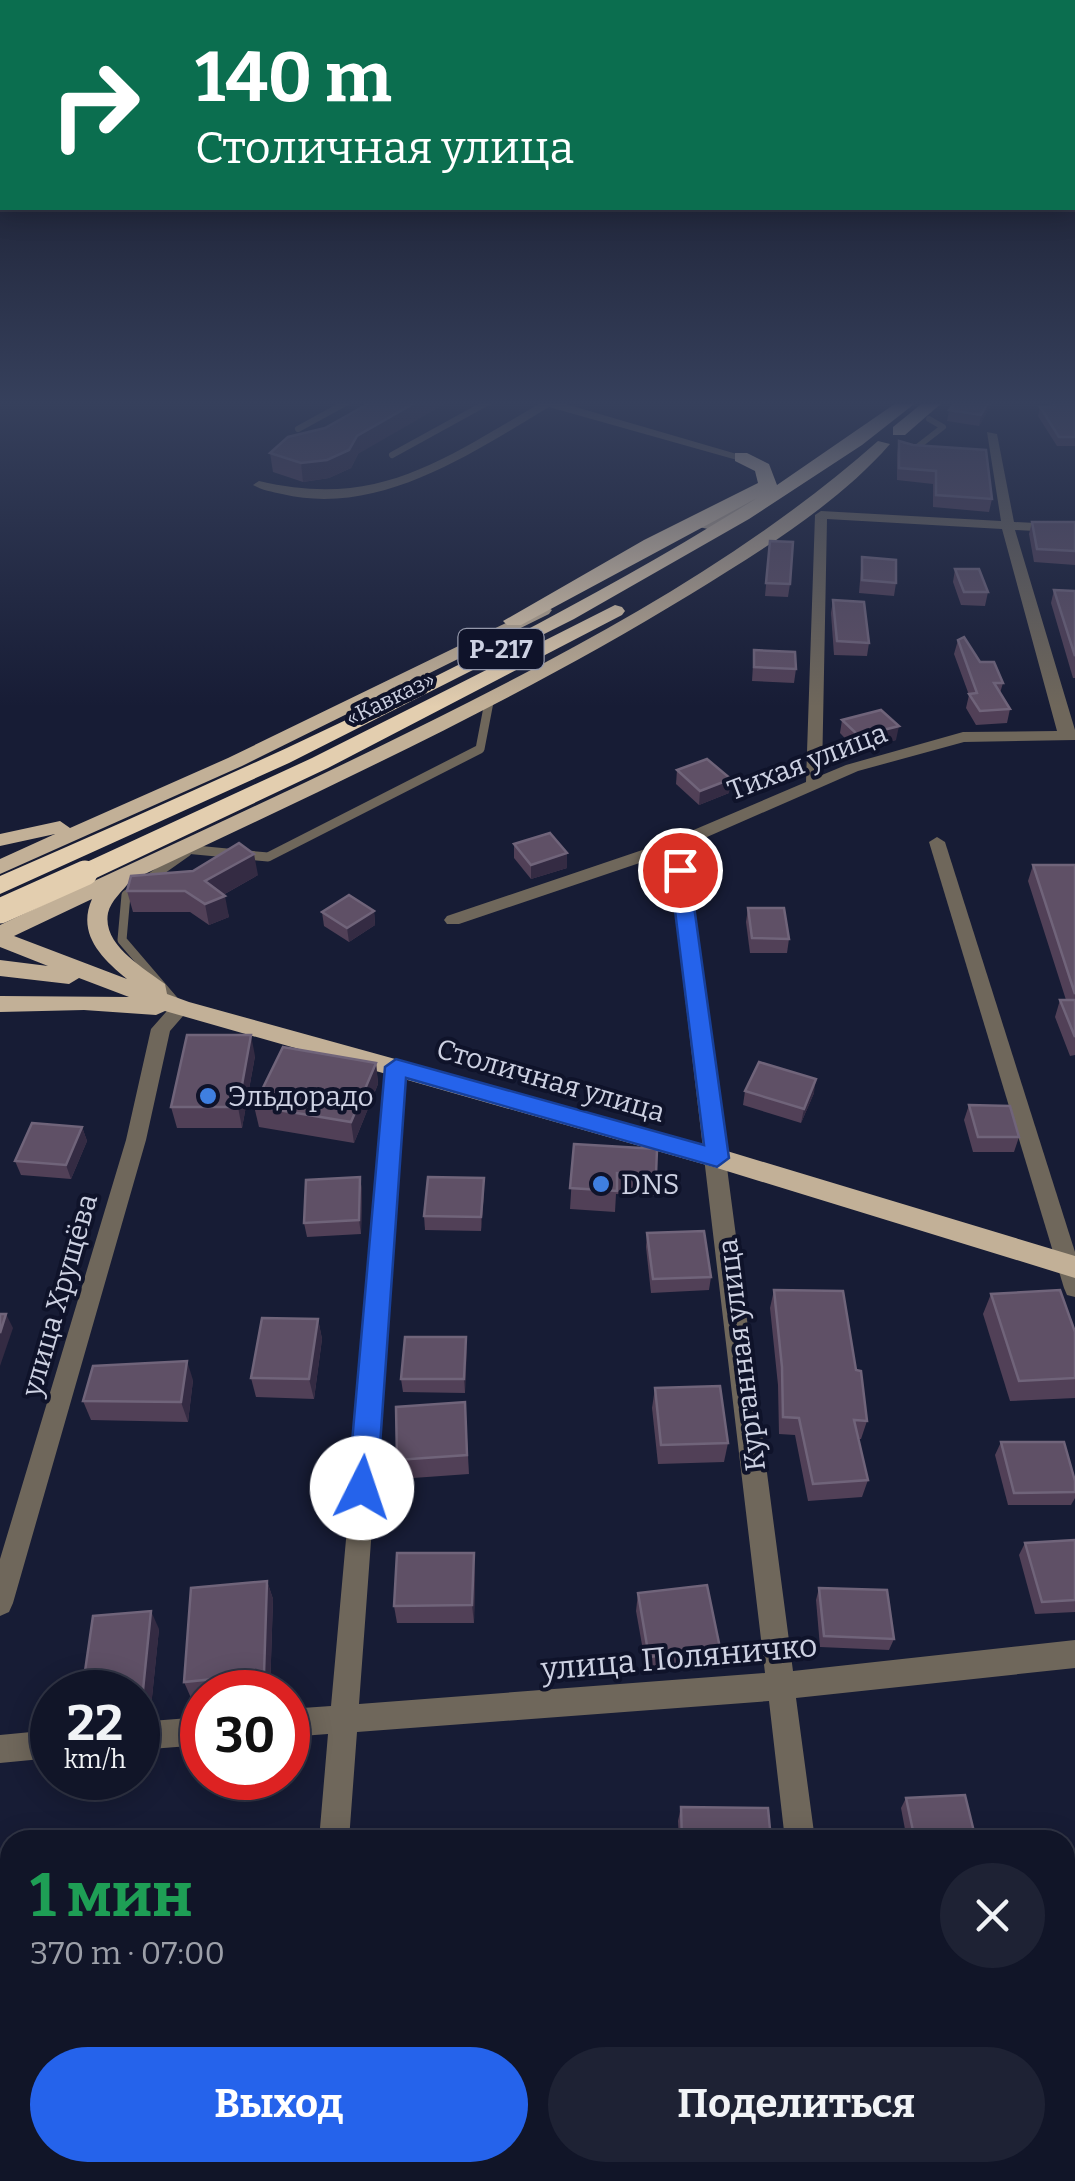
<!DOCTYPE html>
<html lang="ru">
<head>
<meta charset="utf-8">
<style>
  body { margin:0; font-family:Bitter,serif; background:#1e2234; color:#f1f3f6; height:100vh; display:flex; flex-direction:column; font-size:38px; white-space:nowrap }
  * { box-sizing:border-box; margin:0 }
  p { font-size:32px; color:#9c9fa8 }
  .icon { flex:none; width:55px; height:55px; fill:none; stroke:currentColor; stroke-width:2; stroke-linecap:round; stroke-linejoin:round }
  .map { position:relative; flex:1; overflow:hidden }
  .details { position:absolute; left:0px; top:1830px; width:1075px; height:352px; display:flex; flex-direction:column; background:#111528; border-radius:30px 30px 0 0; box-shadow:0 5px 25px #0003,0 0 0 2px #303445 }
  .details>* { flex:none }
  .guide { position:absolute; left:0px; top:0px; width:1075px; height:210px; box-shadow:0 5px 25px #0003,0 0 0 2px #303445; background:#0b6e4f; color:#fff; overflow:hidden }
  .speed { position:absolute; left:30px; top:1670px; display:flex; gap:20px; font-size:50px; font-weight:700; text-align:center }
  .speed>* { display:grid; place-content:center; width:130px; height:130px; border-radius:50%; background:#111528; box-shadow:0 5px 25px #0003,0 0 0 2px #303445; line-height:1 }
  .speed small { font-size:25px; font-weight:400 }
  .speed .limit { border:15px solid #d22; background:#fff; color:#111 }
  .pin { position:absolute; display:grid; place-items:center; width:85px; height:85px; color:#fff; margin:-42px; border:5px solid #fff; border-radius:50%; box-shadow:0 2px 10px #0007 }
  .me { position:absolute; width:110px; margin:-55px; rotate:4deg; stroke-linejoin:round; filter:drop-shadow(0 0 8px #0008) }
  .turn { display:flex; align-items:center; gap:35px; height:210px; padding:0 30px; font-size:45px }
  .turn .icon { width:130px; height:130px; stroke-width:2.5 }
  .turn b { display:block; font-size:70px; line-height:85px }
  .round { display:grid; place-items:center; flex:none; width:105px; height:105px; border-radius:52px; background:#1e2234 }
  .head { display:flex; align-items:center; justify-content:space-between; height:170px; padding:0 30px }
  h1 { font-size:60px; font-weight:700; line-height:75px; color:#1e9e55 }
  .button { display:flex; gap:20px; margin-top:auto; padding:20px 30px }
  .button a { flex:1; height:115px; border-radius:60px; background:#2563eb; color:#fff; font-size:40px; font-weight:700; line-height:115px; text-align:center }
  .button a+a { background:#1e2234; color:#f1f3f6 }
  .map>svg:first-child { display:block }
</style>
</head>
<body>
<div class="map">
<svg width="1075" height="2181" viewBox="0 0 1075 2181">
  <rect width="100%" height="100%" fill="#171c35"/>
  <g fill="none" stroke-linecap="round" stroke-linejoin="round">
    <g stroke="#6f675b" stroke-width="6">
      <polyline points="298,429 349,401"/>
      <polyline points="912,451 943,427 929,419"/>
      <polyline points="392,455 490,401"/>
    </g>
    <g stroke="#6f675b" stroke-width="9">
      <polyline points="185,849 268,857 480,749 489,702"/>
      <polyline points="176,1003 122,940 126,895 187,852"/>
    </g>
    <g fill="#6f675b" fill-rule="evenodd">
      <path d="M536,401h19l192,56 -10,3 -188,-53c-79,47 -170,110 -267,87 -10,-2 -21,-4 -29,-9l6,-4c119,28 181,-20 280,-77z"/>
      <path d="M987,432l10,2 17,88 61,3v8l-60,-3 60,200v10l-111,2 -106,29 -183,80 -216,73h-12l-3,-4 3,-4 216,-73 143,-61 9,-267 6,-4 180,10zM827,519l175,10 55,202 -94,1 -117,33 -24,10z"/>
      <polygon points="937,837 945,842 1075,1252 1075,1297 1067,1295 1064,1288 929,842"/>
      <polygon points="679,865 688,870 793,1671 1075,1640 1075,1668 796,1698 815,1840 785,1840 769,1701 357,1732 349,1840 319,1840 328,1734 288,1737 288,1709 331,1706 389,1062 403,1062 406,1067 359,1704 765,1673 670,870"/>
      <polygon points="181,1001 190,1008 170,1031 146,1140 13,1603 9,1612 0,1616 0,1559 126,1140 151,1029 174,1003"/>
      <polygon points="202,1717 202,1745 138,1750 138,1722"/>
      <polygon points="52,1730 52,1758 0,1763 0,1735"/>
      <polygon points="288,2172 322,2172 321,2181 287,2181"/>
      <polygon points="825,2172 859,2172 860,2181 826,2181"/>
    </g>
    <g fill="#c2b097" fill-rule="evenodd">
      <path d="M878,441l12,3c-53,61 -131,108 -199,150 -180,110 -371,197 -561,287 -7,10 -19,19 -22,32 -6,32 36,55 57,71l2,10 22,8 528,146 358,108v22l-358,-110 -552,-157 -9,4 -72,-5 -84,2v-16l129,1 -50,-19 -10,6 -69,-8v-16l48,6 -48,-19v-22c157,-74 316,-145 471,-224 144,-73 286,-153 407,-260zM92,899c-15,34 8,58 35,80l-113,-43z"/>
      <polygon points="769,488 782,491 708,529 694,526"/>
      <polygon points="543,605 552,610 549,614 242,766 0,874 0,859 55,834 0,846 0,834 60,821 70,828 228,758"/>
    </g>
    <g fill="#e3ceaf" fill-rule="evenodd">
      <path d="M899,401h19l-56,44 -113,74 -175,100 -285,144 -289,131v-18c257,-112 519,-229 757,-378l-236,127h-14l-4,-4 141,-81 114,-57 -3,-12 -20,-10v-8h12l22,11 8,21z"/>
      <polygon points="925,401 944,401 905,435 893,435 893,427"/>
      <polygon points="615,605 622,607 625,611 622,615 328,768 94,879 85,881 72,873 76,867 312,758"/>
    </g>
    <polyline stroke="#e3ceaf" stroke-width="25" points="0,911 85,873"/>
  </g>
  <g fill="#514057">
    <polygon points="956,401 993,401 979,426 947,421 949,410"/>
    <polygon points="1048,401 1074,401 1075,446 1057,446 1038,416 1040,407 1050,406"/>
    <polygon points="899,441 992,499 989,512 933,507 933,484 897,480 897,453"/>
    <polygon points="270,453 358,454 351,468 329,478 303,482 273,472"/>
    <polygon points="1032,522 1075,522 1075,565 1034,562 1029,534"/>
    <polygon points="770,541 790,584 788,597 765,596"/>
    <polygon points="862,557 896,583 894,596 859,593"/>
    <polygon points="955,569 988,592 985,606 961,605 953,582"/>
    <polygon points="1054,590 1075,591 1075,678 1073,678 1051,603"/>
    <polygon points="833,600 869,643 867,656 834,655 831,613"/>
    <polygon points="958,640 1003,683 1000,693 1010,709 1007,723 976,725 966,708 969,695 954,654"/>
    <polygon points="754,650 796,669 794,683 752,681"/>
    <polygon points="842,720 896,740 856,750 840,733"/>
    <polygon points="677,770 729,793 699,805 676,784"/>
    <polygon points="514,844 567,868 531,879 514,858"/>
    <polygon points="1033,865 1075,865 1075,1055 1070,1056 1055,1017 1060,1000 1066,1000 1028,881"/>
    <polygon points="258,875 223,895 229,917 209,925 190,912 133,912 127,891"/>
    <polygon points="748,908 789,939 787,953 750,953 746,922"/>
    <polygon points="374,911 375,925 349,942 324,926 322,912"/>
    <polygon points="255,1056 242,1128 177,1128 171,1107"/>
    <polygon points="376,1063 378,1084 354,1143 259,1127 254,1106"/>
    <polygon points="745,1091 814,1093 801,1123 743,1105"/>
    <polygon points="969,1105 1019,1137 1014,1152 973,1152 964,1120"/>
    <polygon points="82,1127 87,1141 71,1179 21,1175 15,1161"/>
    <polygon points="574,1144 656,1175 654,1196 616,1194 615,1212 570,1209"/>
    <polygon points="360,1177 362,1191 361,1234 307,1237 304,1223"/>
    <polygon points="484,1192 481,1231 425,1230 424,1216"/>
    <polygon points="647,1233 711,1277 709,1290 651,1293 646,1247"/>
    <polygon points="774,1290 856,1370 867,1421 861,1439 858,1439 868,1480 862,1497 808,1501 795,1435 779,1434 778,1385 770,1308"/>
    <polygon points="991,1294 1075,1332 1075,1398 1010,1401 983,1314"/>
    <polygon points="318,1319 322,1339 314,1399 256,1397 251,1378"/>
    <polygon points="466,1337 465,1393 403,1392 401,1379"/>
    <polygon points="193,1380 188,1422 91,1420 83,1401"/>
    <polygon points="655,1388 728,1443 724,1462 658,1464 652,1408"/>
    <polygon points="465,1402 469,1474 399,1479 397,1460"/>
    <polygon points="1001,1442 1075,1481 1075,1498 1071,1505 1008,1505 995,1455"/>
    <polygon points="1075,1540 1075,1612 1035,1614 1019,1555 1025,1543"/>
    <polygon points="475,1571 474,1623 397,1623 394,1606"/>
    <polygon points="267,1581 273,1599 270,1691 251,1692 202,1692 202,1697 191,1698 184,1682"/>
    <polygon points="819,1588 894,1639 889,1650 820,1647 816,1600"/>
    <polygon points="638,1593 720,1648 716,1664 647,1673 636,1611"/>
    <polygon points="159,1629 151,1707 138,1708 138,1692 82,1692"/>
    <polygon points="906,1798 976,1840 907,1840 901,1808"/>
    <polygon points="681,1807 771,1840 679,1840 678,1821"/>
    <polygon points="901,2172 994,2172 996,2181 903,2181"/>
  </g>
  <g fill="#342b43">
    <polygon points="418,401 450,401 358,454 351,468 329,478 303,482 301,463 357,436"/>
    <polygon points="989,401 993,401 979,426 981,415"/>
    <polygon points="899,726 896,740 856,750 859,736"/>
    <polygon points="731,779 729,793 699,805 700,791"/>
    <polygon points="567,853 567,868 531,879 531,865"/>
    <polygon points="254,854 258,875 212,901 225,896 229,917 209,925 205,904 205,881"/>
    <polygon points="374,911 375,925 349,942 347,928"/>
    <polygon points="251,1035 255,1056 242,1128 238,1107"/>
    <polygon points="376,1063 378,1084 354,1143 351,1122"/>
    <polygon points="816,1079 814,1093 801,1123 804,1109"/>
    <polygon points="82,1127 87,1141 71,1179 66,1165"/>
    <polygon points="360,1177 362,1191 361,1234 359,1220"/>
    <polygon points="484,1178 484,1192 481,1231 481,1217"/>
    <polygon points="6,1314 13,1328 0,1366 0,1333"/>
    <polygon points="318,1319 322,1339 314,1399 309,1379"/>
    <polygon points="466,1337 467,1350 465,1393 464,1379"/>
    <polygon points="187,1361 193,1380 188,1422 181,1402"/>
    <polygon points="474,1553 475,1571 474,1623 472,1605"/>
    <polygon points="267,1581 273,1599 270,1691 264,1674"/>
    <polygon points="151,1611 159,1629 151,1707 143,1690"/>
  </g>
  <g fill="#5f5066" stroke="#70647a" stroke-width="2.5">
    <polygon points="373,401 418,401 357,436 349,450 327,460 301,463 270,453 288,437 325,428"/>
    <polygon points="956,401 989,401 981,415 949,410"/>
    <polygon points="1053,401 1074,401 1075,437 1059,437 1040,407 1055,406"/>
    <polygon points="899,441 913,445 986,450 992,499 936,495 936,471 899,468"/>
    <polygon points="1032,522 1075,522 1075,551 1037,549"/>
    <polygon points="770,541 793,542 790,584 766,583"/>
    <polygon points="862,557 896,560 896,583 862,580"/>
    <polygon points="955,569 979,569 988,592 964,592"/>
    <polygon points="1054,590 1075,591 1075,656"/>
    <polygon points="833,600 864,602 869,643 837,641"/>
    <polygon points="964,637 980,662 994,662 1003,683 994,683 1010,709 980,711 969,694 977,693 958,640"/>
    <polygon points="754,650 795,652 796,669 754,667"/>
    <polygon points="881,710 899,726 859,736 842,720"/>
    <polygon points="707,759 731,779 700,791 677,770"/>
    <polygon points="550,833 567,853 531,865 514,844"/>
    <polygon points="239,843 254,854 205,881 225,896 205,904 185,891 127,891 131,876 193,871"/>
    <polygon points="1033,865 1075,865 1075,994"/>
    <polygon points="349,895 374,911 347,928 322,912"/>
    <polygon points="748,908 784,908 789,939 752,938"/>
    <polygon points="1060,1000 1075,1000 1075,1037"/>
    <polygon points="187,1035 251,1035 238,1107 171,1107"/>
    <polygon points="283,1047 376,1063 351,1122 254,1106"/>
    <polygon points="759,1062 816,1079 804,1109 745,1091"/>
    <polygon points="969,1105 1010,1106 1019,1137 978,1137"/>
    <polygon points="32,1123 82,1127 66,1165 15,1161"/>
    <polygon points="574,1144 657,1149 656,1175 617,1173 617,1191 570,1188"/>
    <polygon points="360,1177 359,1220 304,1223 306,1180"/>
    <polygon points="428,1177 484,1178 481,1217 424,1216"/>
    <polygon points="704,1231 711,1277 653,1279 647,1233"/>
    <polygon points="774,1290 843,1291 856,1370 861,1371 867,1421 854,1420 868,1480 813,1484 799,1418 783,1417 782,1367"/>
    <polygon points="1060,1290 1075,1332 1075,1378 1019,1381 991,1294"/>
    <polygon points="0,1314 6,1314 0,1333"/>
    <polygon points="262,1318 318,1319 309,1379 251,1378"/>
    <polygon points="405,1337 466,1337 464,1379 401,1379"/>
    <polygon points="187,1361 181,1402 83,1401 93,1366"/>
    <polygon points="720,1386 728,1443 661,1445 655,1388"/>
    <polygon points="465,1402 467,1455 397,1460 396,1407"/>
    <polygon points="1001,1442 1064,1442 1075,1481 1075,1492 1014,1493"/>
    <polygon points="1075,1540 1075,1600 1042,1602 1025,1543"/>
    <polygon points="397,1553 474,1553 472,1605 394,1606"/>
    <polygon points="267,1581 264,1674 184,1682 191,1588"/>
    <polygon points="707,1585 720,1648 649,1657 638,1593"/>
    <polygon points="819,1588 887,1590 894,1639 824,1636"/>
    <polygon points="151,1611 143,1690 82,1692 93,1616"/>
    <polygon points="965,1795 976,1840 915,1840 906,1798"/>
    <polygon points="681,1807 768,1808 771,1840 682,1840"/>
    <polygon points="909,2172 994,2172 996,2181 910,2181"/>
  </g>
  <linearGradient id="sky" x2="0" y2="1"><stop stop-color="#0d0f1d"/><stop offset="0.57" stop-color="#36405c"/><stop offset="1" stop-color="#36405c" stop-opacity="0"/></linearGradient>
  <rect width="1075" height="707" fill="url(#sky)"/>
  <polygon fill="#2563eb" stroke="#184099" stroke-width="2.5" points="680,864 689,870 729,1158 717,1167 406,1078 377,1488 373,1497 362,1501 352,1497 348,1488 385,1067 396,1059 704,1145 670,870"/>
  <g fill="#3f7fe0" stroke="#0f132a" stroke-width="4">
    <circle cx="208" cy="1096" r="10"/>
    <circle cx="601" cy="1184" r="10"/>
  </g>
  <g text-anchor="middle" stroke-width="8" stroke-linejoin="round" paint-order="stroke">
    <g font-size="22" fill="#cdd1e2" stroke="#0f132a">
      <text transform="translate(390 698) rotate(-26)" y="8">«Кавказ»</text>
    </g>
    <rect fill="#0f132a" stroke="#9498ab" stroke-width="2.5" x="458.5" y="629" width="85" height="40" rx="8"/>
    <g font-size="25" font-weight="bold" fill="#cdd1e2">
      <text x="501" y="658">Р-217</text>
    </g>
    <g font-size="28" fill="#cdd1e2" stroke="#0f132a">
      <text transform="translate(807 761) rotate(-21)" y="10">Тихая улица</text>
      <text transform="translate(551 1080) rotate(16)" y="10">Столичная улица</text>
      <text transform="translate(59 1295) rotate(-74)" y="10">улица Хрущёва</text>
      <text transform="translate(741 1355) rotate(-97)" y="10">Курганная улица</text>
    </g>
    <g font-size="28" fill="#cdd1e2" stroke="#0f132a" text-anchor="start">
      <text x="228" y="1106">Эльдорадо</text>
      <text x="621" y="1194">DNS</text>
    </g>
    <g font-size="32" fill="#cdd1e2" stroke="#0f132a">
      <text transform="translate(679 1657) rotate(-5)" y="11">улица Поляничко</text>
    </g>
  </g>
</svg>
<div class="speed"><div>22<small>km/h</small></div><div class="limit">30</div></div>
<div class="pin" style="left:680px;top:870px;background:#d93025"><svg class="icon" aria-label="arrive" viewBox="0 0 24 24"><path d="M6 21V4h12l-3 4 3 4H6"/></svg></div>
<svg class="me" style="left:362px;top:1488px" viewBox="-20 -20 40 40"><circle r="19" fill="#fff"/><path d="M0-13L10 11 0 6-10 11z" fill="#2563eb"/></svg>
<div class="guide">
<div class="turn"><svg class="icon" aria-label="right" viewBox="0 0 24 24"><path d="M7 20v-9h11M14 6l5 5-5 5"/></svg><div><b>140 m</b>Столичная улица</div></div>
</div>
<section class="details">
<div class="head"><div><h1>1 мин</h1><p>370 m · 07:00</p></div><a class="round"><svg class="icon" aria-label="close" viewBox="0 0 24 24"><path d="M6 6l12 12M18 6L6 18"/></svg></a></div>
<div class="button"><a>Выход</a><a>Поделиться</a></div>
</section>
</div>
</body>
</html>
